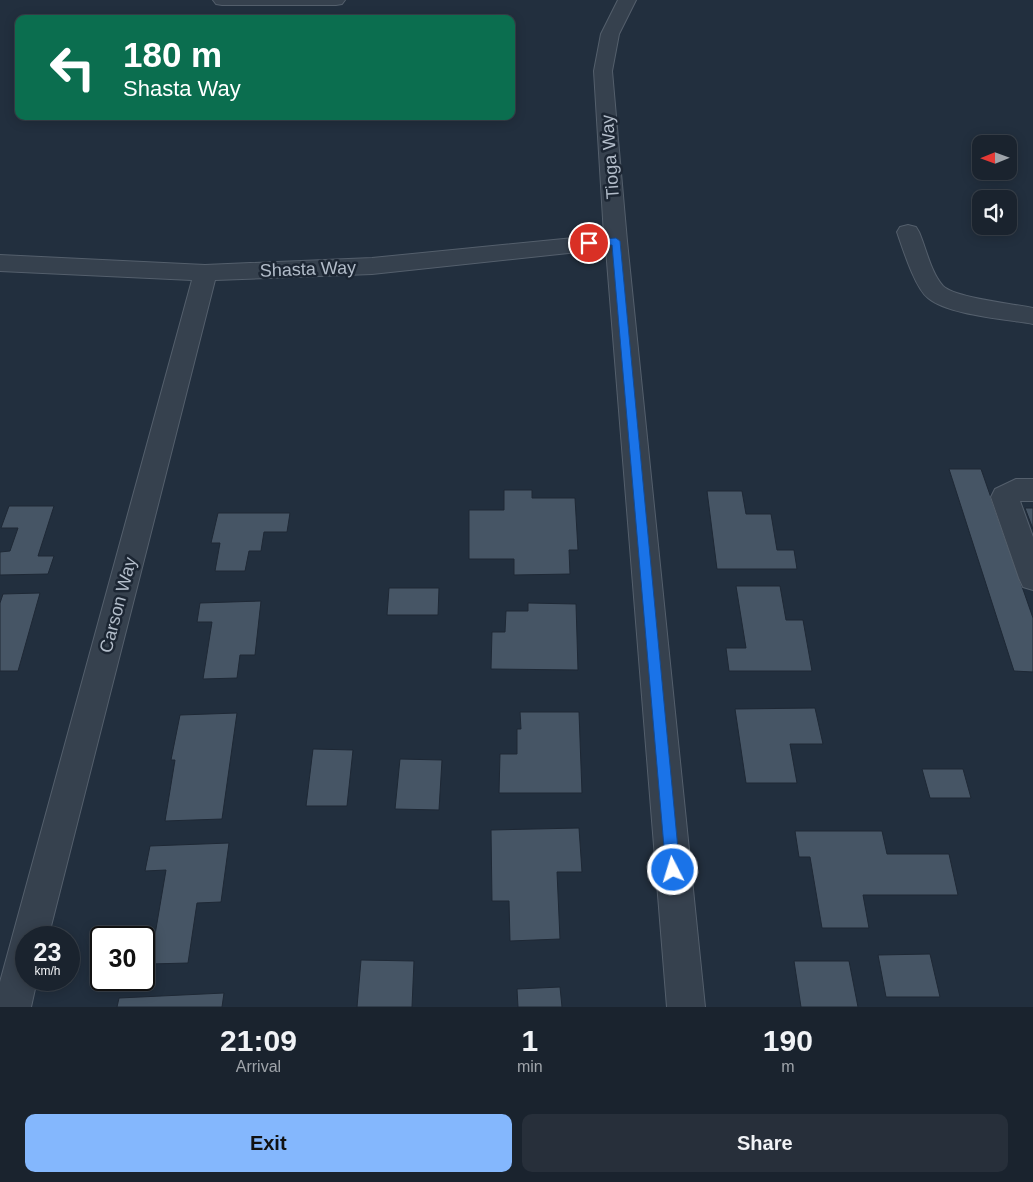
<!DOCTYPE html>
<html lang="en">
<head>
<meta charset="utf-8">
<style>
  body { margin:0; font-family:Helvetica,sans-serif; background:#272f3a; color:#f1f3f6; height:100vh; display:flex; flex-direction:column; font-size:19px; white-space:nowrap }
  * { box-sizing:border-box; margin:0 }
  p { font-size:16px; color:#9fa4aa }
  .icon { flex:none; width:28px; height:28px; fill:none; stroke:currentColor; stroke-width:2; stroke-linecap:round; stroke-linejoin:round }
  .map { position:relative; height:1007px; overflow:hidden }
  .drawer { display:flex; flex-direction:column; background:#1a232e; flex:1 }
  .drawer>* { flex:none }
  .guide { position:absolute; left:15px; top:15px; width:500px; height:105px; border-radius:10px; box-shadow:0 2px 12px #0003,0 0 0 1px #38404a; background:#0b6e4f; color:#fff; overflow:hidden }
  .needle { width:32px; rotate:269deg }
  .tools { position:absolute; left:972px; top:135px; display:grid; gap:10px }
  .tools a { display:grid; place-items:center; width:45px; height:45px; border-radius:10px; background:#1a232e; box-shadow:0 2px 12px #0003,0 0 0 1px #38404a; font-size:25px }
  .speed { position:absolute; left:15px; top:926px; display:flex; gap:10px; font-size:25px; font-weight:700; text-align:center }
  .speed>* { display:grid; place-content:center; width:65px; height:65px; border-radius:50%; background:#1a232e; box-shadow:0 2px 12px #0003,0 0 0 1px #38404a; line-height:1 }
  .speed small { font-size:12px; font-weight:400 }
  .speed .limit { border:2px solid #111; border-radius:8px; background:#fff; color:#111 }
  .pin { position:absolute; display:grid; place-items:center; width:42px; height:42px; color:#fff; margin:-21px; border:2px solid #fff; border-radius:50%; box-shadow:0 1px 5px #0007 }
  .me { position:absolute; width:55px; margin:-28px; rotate:355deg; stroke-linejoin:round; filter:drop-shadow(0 0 4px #0008) }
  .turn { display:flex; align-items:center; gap:18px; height:105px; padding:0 25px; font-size:22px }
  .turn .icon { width:65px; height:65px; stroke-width:2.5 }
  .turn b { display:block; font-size:35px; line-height:42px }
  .eta { display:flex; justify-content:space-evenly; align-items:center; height:85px; text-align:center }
  .eta b { font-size:30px; font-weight:700; line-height:35px }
  .button { display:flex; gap:10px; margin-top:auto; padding:10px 25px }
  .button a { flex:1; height:58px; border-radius:10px; background:#84b7fd; color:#111; font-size:20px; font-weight:700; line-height:58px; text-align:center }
  .button a+a { background:#272f3a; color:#f1f3f6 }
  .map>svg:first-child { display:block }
</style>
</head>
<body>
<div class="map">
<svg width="1033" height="1007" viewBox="0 0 1033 1007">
  <rect width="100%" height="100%" fill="#222f3e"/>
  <g fill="#465565" stroke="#1e2835">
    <polygon points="949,469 981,469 1033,618 1033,672 1014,671"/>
    <polygon points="504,490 532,490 532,498 575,498 578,550 569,550 570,574 514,575 514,559 469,559 469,510 504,510"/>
    <polygon points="707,491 742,491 746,514 771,514 777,550 794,550 797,569 717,569"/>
    <polygon points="9,506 54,506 38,556 54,556 48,574 0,575 0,552 10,551 18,528 1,528"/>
    <polygon points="1025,508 1033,508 1033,529"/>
    <polygon points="218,513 290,513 287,532 264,532 261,551 249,551 245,571 215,571 220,543 211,543"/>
    <polygon points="736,586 780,586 786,620 803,620 812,671 729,671 726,648 746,648"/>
    <polygon points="389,588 439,588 438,615 387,615"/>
    <polygon points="40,593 18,671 0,671 0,603 3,594"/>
    <polygon points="261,601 255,655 240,655 237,678 203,679 212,622 197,622 200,603"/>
    <polygon points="528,603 576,604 578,670 491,669 492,632 505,632 506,611 528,611"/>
    <polygon points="815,708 823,744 790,744 797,783 746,783 735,709"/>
    <polygon points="520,712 579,712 582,793 499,793 500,754 517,754 517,729 521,729"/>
    <polygon points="237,713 222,819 165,821 175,760 171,760 180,715"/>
    <polygon points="313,749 353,750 347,806 306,806"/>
    <polygon points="400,759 442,760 439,810 395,809"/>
    <polygon points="922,769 963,769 971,798 930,798"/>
    <polygon points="579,828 582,872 557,872 560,939 510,941 509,901 492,901 491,830"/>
    <polygon points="795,831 882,831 887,854 949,854 958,895 863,895 869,928 822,928 810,857 799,857"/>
    <polygon points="229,843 221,902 197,903 188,963 150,964 166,870 145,871 150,846"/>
    <polygon points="930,954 940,997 886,997 878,955"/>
    <polygon points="361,960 414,961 412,1007 357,1007"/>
    <polygon points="794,961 849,961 858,1007 801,1007"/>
    <polygon points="560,987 562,1007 518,1007 517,989"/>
    <polygon points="224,993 222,1007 117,1007 119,998"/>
  </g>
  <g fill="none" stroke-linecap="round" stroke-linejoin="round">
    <defs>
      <g id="minor">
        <polygon points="213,0 345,0 342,4 336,5 222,5 216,4"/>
        <polygon points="618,0 636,0 619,34 612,71 627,241 705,1007 667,1007 606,249 372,274 215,280 48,938 26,938 26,980 37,980 31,1007 0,1007 0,982 192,280 0,271 0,255 205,265 372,258 604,235 594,71 601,34"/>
        <path d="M908,225l8,2 3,5c7,16 12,41 24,54 12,12 71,18 90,22v16c-27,-5 -85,-9 -105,-26 -13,-10 -25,-49 -31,-66l3,-5z"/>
        <polygon points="1016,479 1033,479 1033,501 1020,501 1033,537 1033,590 1023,587 1019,578 991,497 995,489"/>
      </g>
    </defs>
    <use href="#minor" stroke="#545f6c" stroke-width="2"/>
    <use href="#minor" fill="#36414e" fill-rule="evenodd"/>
  </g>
  <polygon fill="#1a73e8" stroke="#114b97" points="616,238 620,241 680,870 678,875 673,877 668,875 666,870 612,245 589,246 584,243 589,240"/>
  <g text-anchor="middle" stroke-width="5" stroke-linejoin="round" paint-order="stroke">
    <g font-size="18" fill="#b2bcc9" stroke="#1c2633">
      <text transform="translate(610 157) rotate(-94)" y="6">Tioga Way</text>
      <text transform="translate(308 269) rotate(-2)" y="6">Shasta Way</text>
      <text transform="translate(118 605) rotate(-75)" y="6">Carson Way</text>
    </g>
  </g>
</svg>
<div class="tools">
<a><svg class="needle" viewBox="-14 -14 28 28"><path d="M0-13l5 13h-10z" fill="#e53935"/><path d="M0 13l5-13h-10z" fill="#9fa4aa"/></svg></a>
<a><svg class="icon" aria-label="sound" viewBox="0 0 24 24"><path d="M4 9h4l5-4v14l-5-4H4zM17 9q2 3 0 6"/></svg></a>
</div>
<div class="speed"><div>23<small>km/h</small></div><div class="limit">30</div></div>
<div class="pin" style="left:589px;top:243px;background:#d93025"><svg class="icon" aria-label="arrive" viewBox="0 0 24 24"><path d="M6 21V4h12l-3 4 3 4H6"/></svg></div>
<svg class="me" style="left:673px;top:870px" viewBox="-20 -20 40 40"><circle r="17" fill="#1a73e8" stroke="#fff" stroke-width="3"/><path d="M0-11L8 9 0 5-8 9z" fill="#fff"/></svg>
<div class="guide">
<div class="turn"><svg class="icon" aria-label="left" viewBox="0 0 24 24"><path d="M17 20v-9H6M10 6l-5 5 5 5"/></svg><div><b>180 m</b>Shasta Way</div></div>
</div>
</div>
<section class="drawer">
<div class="eta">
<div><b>21:09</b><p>Arrival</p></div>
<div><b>1</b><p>min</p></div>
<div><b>190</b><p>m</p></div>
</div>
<div class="button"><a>Exit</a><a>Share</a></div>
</section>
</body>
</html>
